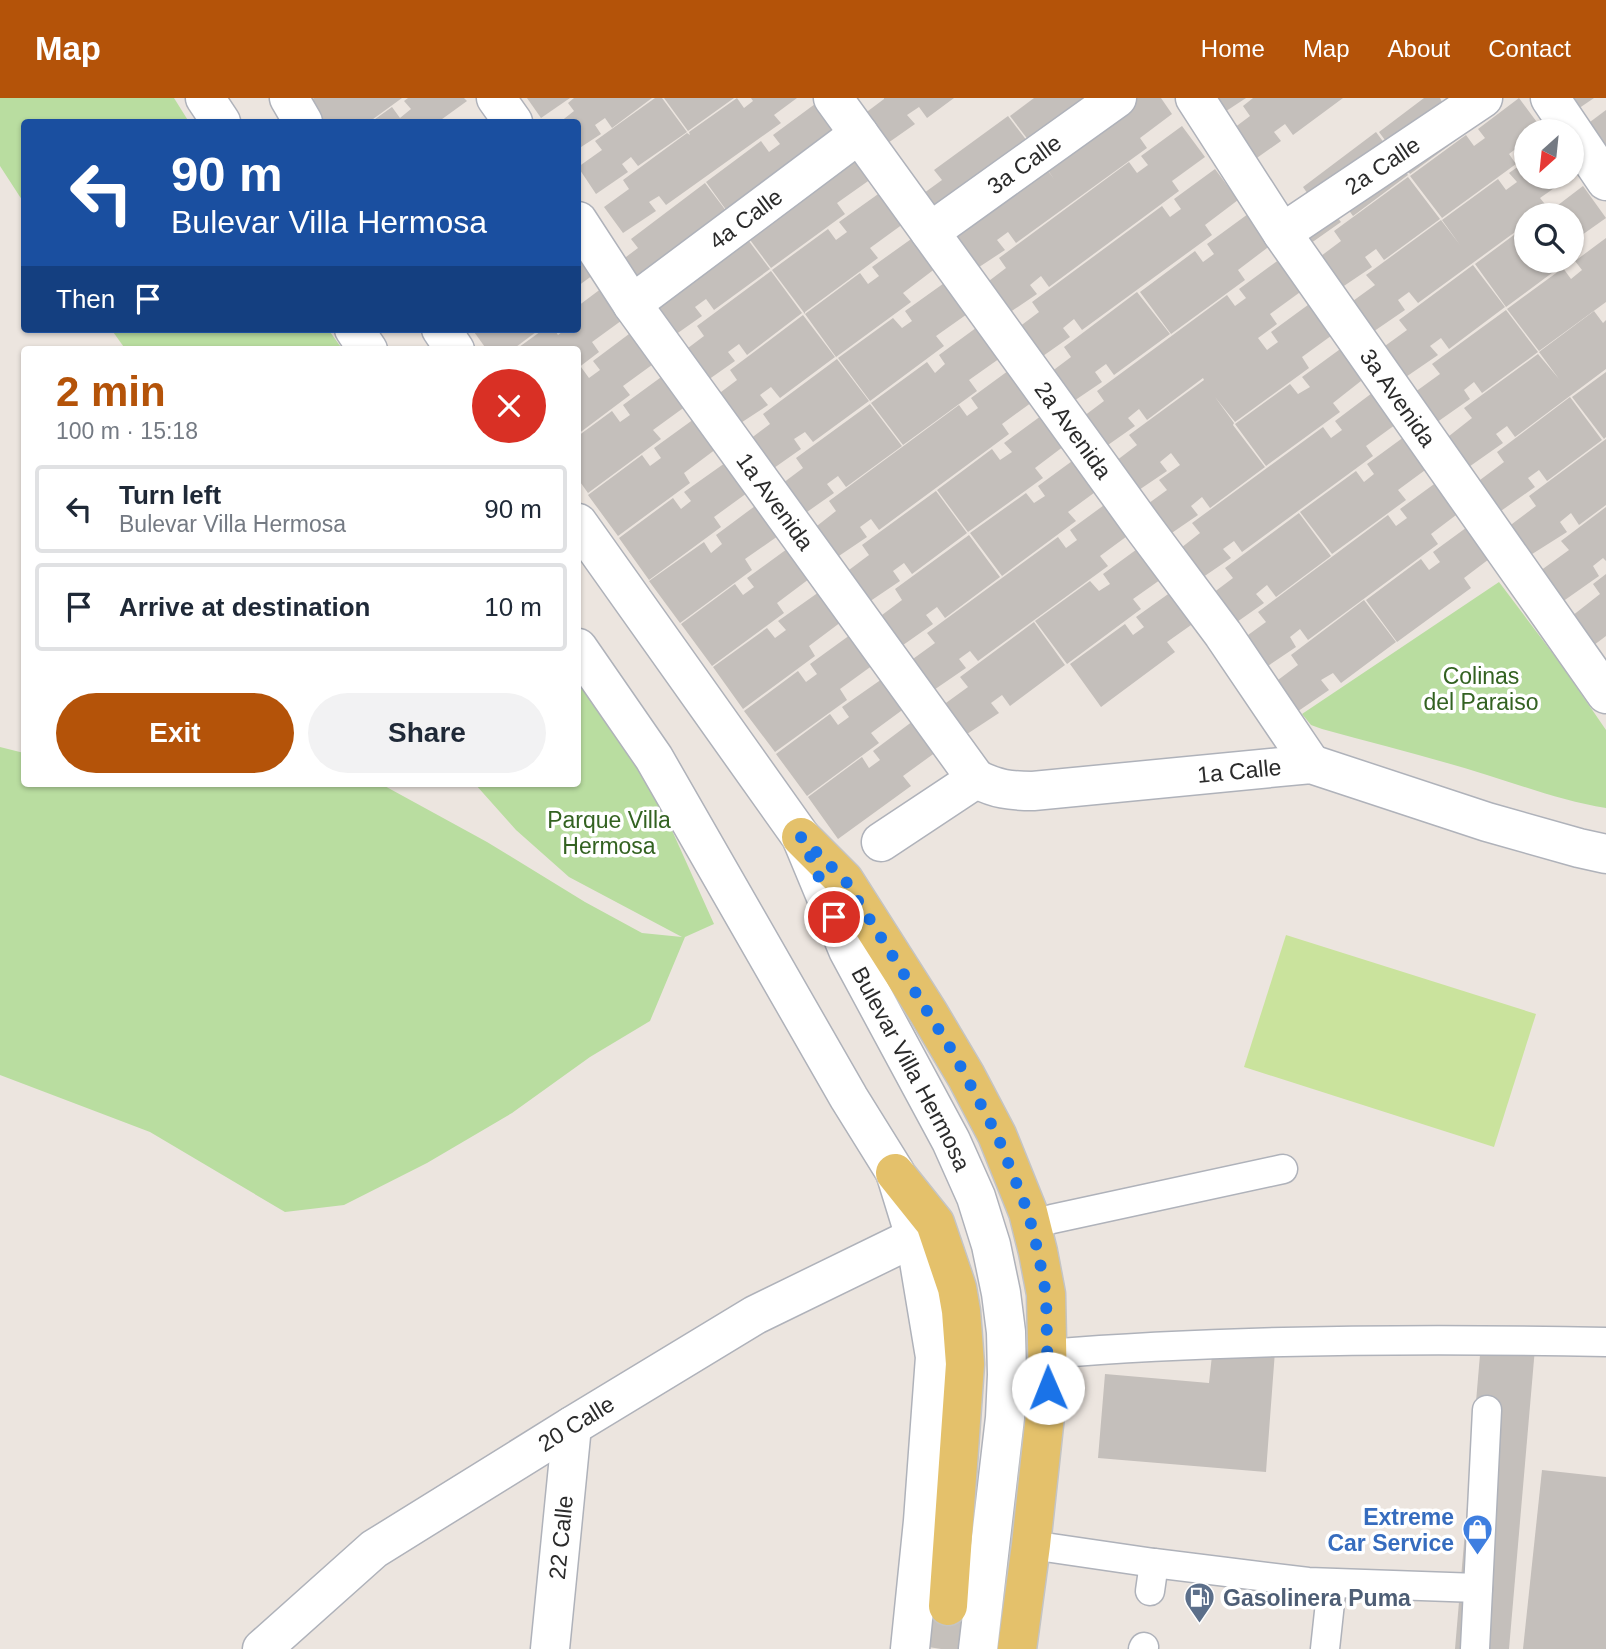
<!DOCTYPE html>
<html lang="en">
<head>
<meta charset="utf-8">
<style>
  body { margin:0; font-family:Arial,sans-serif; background:#f2f2f3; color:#1f2937; height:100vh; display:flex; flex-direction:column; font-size:26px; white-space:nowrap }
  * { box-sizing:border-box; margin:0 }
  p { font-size:23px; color:#747a83 }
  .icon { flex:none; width:38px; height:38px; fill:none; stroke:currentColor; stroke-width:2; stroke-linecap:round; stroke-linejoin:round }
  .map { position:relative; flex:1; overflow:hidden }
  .sheet { position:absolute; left:21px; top:248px; width:560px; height:441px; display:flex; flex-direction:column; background:#fff; border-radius:7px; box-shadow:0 2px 5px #0004 }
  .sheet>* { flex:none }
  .hud { position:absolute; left:21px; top:21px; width:560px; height:214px; border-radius:7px; box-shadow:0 2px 5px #0004; background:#1a4fa0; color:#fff; overflow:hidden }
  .needle { width:46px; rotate:207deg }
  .fabs { position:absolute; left:1514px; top:21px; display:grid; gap:14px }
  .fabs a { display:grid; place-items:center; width:70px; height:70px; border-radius:50%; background:#fff; box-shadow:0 2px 5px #0004; font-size:35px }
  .pin { position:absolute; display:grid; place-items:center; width:60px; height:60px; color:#fff; margin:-30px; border:4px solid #fff; border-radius:50%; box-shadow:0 2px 7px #0007 }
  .me { position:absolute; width:77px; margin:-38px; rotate:359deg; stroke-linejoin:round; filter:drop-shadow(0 0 5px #0008) }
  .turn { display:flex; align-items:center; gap:24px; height:147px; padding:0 35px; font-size:32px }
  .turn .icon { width:91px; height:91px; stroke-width:2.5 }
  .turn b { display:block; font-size:49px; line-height:60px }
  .then { display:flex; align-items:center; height:66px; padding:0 35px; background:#0003; gap:14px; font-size:26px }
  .round { display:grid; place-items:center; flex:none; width:74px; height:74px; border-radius:37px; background:#f2f2f3 }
  .summary { display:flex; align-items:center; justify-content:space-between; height:119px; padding:0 35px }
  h1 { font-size:42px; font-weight:700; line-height:52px; color:#b45309 }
  .cta { display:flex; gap:14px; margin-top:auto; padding:14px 35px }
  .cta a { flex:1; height:80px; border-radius:42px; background:#b45309; color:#fff; font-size:28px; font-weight:700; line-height:80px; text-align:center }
  .cta a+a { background:#f2f2f3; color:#1f2937 }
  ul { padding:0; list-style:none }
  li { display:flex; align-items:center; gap:21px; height:88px; margin:0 14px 10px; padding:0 21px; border:4px solid #e0e1e3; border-radius:7px }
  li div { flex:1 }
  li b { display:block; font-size:26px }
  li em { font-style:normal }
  header { display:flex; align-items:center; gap:42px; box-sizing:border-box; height:98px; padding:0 35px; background:#b45309; color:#fff }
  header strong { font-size:33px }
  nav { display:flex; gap:38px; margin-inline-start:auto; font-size:24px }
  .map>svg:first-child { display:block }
</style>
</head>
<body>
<header>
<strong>Map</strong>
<nav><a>Home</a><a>Map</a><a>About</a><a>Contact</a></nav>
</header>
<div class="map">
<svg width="1606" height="1551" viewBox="0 0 1606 1551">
  <rect width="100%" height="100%" fill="#ece5df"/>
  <g fill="#b9dda0">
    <polygon points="0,0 174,0 189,24 24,24 24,105 0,68"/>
    <polygon points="111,231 328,231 343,252 126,252"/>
    <path d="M1499,484l61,81 46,67v78c-40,-6 -80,-21 -119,-33 -54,-17 -110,-31 -165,-46l-11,-4 -9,-11z"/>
    <polygon points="578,579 648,679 714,826 685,839 650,923 590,959 512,1015 427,1065 344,1107 285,1114 150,1034 0,977 0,649 24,655 24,686 381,686 487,744 585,804 642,835 682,839 569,779 516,732 475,686 578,686"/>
  </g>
  <polygon fill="#cae39d" points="1286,837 1536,916 1494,1049 1244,969"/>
  <g fill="#c4bfbb">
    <polygon points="314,0 402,0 369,24 323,24 308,5"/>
    <polygon points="408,0 464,0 467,3 438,24 371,24 392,9 400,20 411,11 404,3"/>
    <polygon points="527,0 570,0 541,20"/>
    <polygon points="574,0 652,0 612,30 605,20 595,27 601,36 578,51 578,24 560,24 574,13 568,5"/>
    <polygon points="655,0 662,0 687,34 638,68 631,59 622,66 628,74 596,96 578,69 602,52 595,43"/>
    <polygon points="664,0 734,0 688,33"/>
    <polygon points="737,0 744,10 753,3 751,0 797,0 774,17 781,25 666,107 659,98 649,104 656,113 623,135 604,109 629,91 623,82 687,35 690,37 689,34"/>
    <polygon points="884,0 954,0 927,20 919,9 907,17 915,26 878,52 856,22 884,1"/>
    <polygon points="1034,0 1111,0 1042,60 1010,18"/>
    <polygon points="1129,0 1161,0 1172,16 1140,40 1147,50 1016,145 1008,134 997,142 1005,152 967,177 945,148 974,127 966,116 1040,62 1054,81 1041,62 1097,21 1105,32 1116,24"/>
    <polygon points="1194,0 1246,0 1211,23"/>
    <polygon points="1253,0 1343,0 1293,37 1285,26 1274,34 1281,43 1244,69 1222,39 1250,18 1243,8"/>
    <polygon points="1424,0 1440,0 1442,4 1447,0 1493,0 1484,22 1410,76 1379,34"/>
    <polygon points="1519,0 1542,31 1540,33 1526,33 1526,43 1509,56 1516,66 1442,120 1410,78 1466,37 1474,48 1485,40 1478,31"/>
    <polygon points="1560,0 1594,0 1572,15"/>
    <polygon points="815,6 837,38 737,127 706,84 761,43 769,54 780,46 773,37"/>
    <polygon points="1606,12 1606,57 1582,30"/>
    <polygon points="1008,18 1040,60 935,133 913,103 942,82 934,72"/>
    <polygon points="1182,28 1205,59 1172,83 1179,93 1049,189 1041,178 1030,187 1037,196 1000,221 977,192 1006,170 999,160 1129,64 1137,75 1148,67 1141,58"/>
    <polygon points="1376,34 1408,77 1353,118 1345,107 1334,115 1341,124 1304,150 1310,99 1303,89"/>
    <polygon points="848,50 871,81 837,105 845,116 771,170 739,127"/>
    <polygon points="1526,63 1526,79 1570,79 1540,100 1548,110 1538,117 1526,117 1526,126 1418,205 1409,194 1398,202 1405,212 1367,238 1346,208 1375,187 1366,177 1441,122 1460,147 1442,122 1498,81 1506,92 1517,84 1509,75"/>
    <polygon points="1215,71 1238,102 1205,127 1212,137 1082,232 1074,221 1063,230 1070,239 1033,265 1011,235 1039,214 1032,204 1162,108 1170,119 1181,111 1174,101"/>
    <polygon points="1408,79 1440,121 1384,162 1376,151 1365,159 1372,169 1335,194 1313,164 1341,143 1334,133"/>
    <polygon points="705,85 770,171 714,212 706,201 695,209 702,218 665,244 610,171 638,150 631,141"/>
    <polygon points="1583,88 1606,120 1572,144 1580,154 1572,160 1572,117 1545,117"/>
    <polygon points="881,94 903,126 870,150 878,160 805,214 805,216 772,172 828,131 836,142 847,134 839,124"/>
    <polygon points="1248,116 1271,147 1238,172 1245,182 1171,236 1140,194 1195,153 1203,164 1214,156 1207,146"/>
    <polygon points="1526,128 1526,163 1568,163 1506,209 1475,166"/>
    <polygon points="914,139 936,170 903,195 911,204 836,259 805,216 860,175 868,186 879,178 872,169"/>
    <polygon points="1606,140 1606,204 1539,253 1507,211 1563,170 1571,181 1582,172 1575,163"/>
    <polygon points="578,155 593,177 578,188"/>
    <polygon points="1280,161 1303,192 1270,216 1277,226 1258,240 1267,252 1278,244 1271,234 1312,204 1335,235 1302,259 1309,270 1235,324 1215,299 1234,325 1233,327 1265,369 1210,410 1202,399 1191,408 1198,417 1160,443 1138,413 1167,392 1159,382 1180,367 1171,355 1160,364 1167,373 1130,398 1108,369 1137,347 1129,337 1204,282 1203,280 1147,322 1139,311 1128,320 1135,328 1098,354 1076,324 1104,303 1097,293 1227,197 1235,208 1246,200 1239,191"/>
    <polygon points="1473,167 1505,209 1449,251 1441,240 1430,248 1438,257 1400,283 1378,253 1407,232 1399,222"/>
    <polygon points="771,173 802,215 747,257 739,246 728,254 735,263 698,289 676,259 704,238 697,228"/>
    <polygon points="947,183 970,214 936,238 944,248 870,303 838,260 893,220 902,230 912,223 905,213"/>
    <polygon points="602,190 625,220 592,244 599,254 578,270 578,252 515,252 544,231 554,231 558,237 566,231 578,231 578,208"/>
    <polygon points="1137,194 1170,236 1114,277 1106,266 1095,274 1102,284 1065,309 1043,280 1071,259 1064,249"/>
    <polygon points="1506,212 1538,254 1482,295 1474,284 1464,292 1470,301 1433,327 1411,297 1440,276 1432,266"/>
    <polygon points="1594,213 1603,225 1606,222 1606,271 1515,339 1507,328 1496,336 1503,345 1466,371 1444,342 1472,320 1464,310 1538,256 1559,281 1539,254"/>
    <polygon points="803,217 835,259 780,300 771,289 760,297 768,307 730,332 709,303 737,282 730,272"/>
    <polygon points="980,227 1003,258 969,282 977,293 903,347 871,305 927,264 935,275 945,266 939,257"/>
    <polygon points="472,231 540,231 512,252 487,252"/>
    <polygon points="633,233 656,264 623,288 630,297 578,336 578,272 581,269 589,280 600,272 593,263"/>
    <polygon points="1343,249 1366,279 1333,305 1340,314 1266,368 1235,326 1290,286 1298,296 1310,289 1302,279"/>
    <polygon points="837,261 869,303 813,344 805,334 794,341 801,351 764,377 742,347 770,326 763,316"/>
    <polygon points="1012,270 1035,302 1002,326 1009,336 879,432 871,421 860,429 867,439 830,464 808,435 836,413 829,403 959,307 967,318 978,310 971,300"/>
    <polygon points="1606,274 1606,339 1604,341 1572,299"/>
    <polygon points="664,277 686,308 653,332 661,341 588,395 578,381 578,338 612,313 620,324 630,317 623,307"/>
    <polygon points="1376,292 1399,324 1366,348 1373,358 1242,454 1234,443 1223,451 1231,460 1193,486 1172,457 1200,435 1192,425 1323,329 1331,340 1342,332 1335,323"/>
    <polygon points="1570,299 1602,342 1547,383 1539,372 1528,380 1535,389 1498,415 1476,385 1504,364 1497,354"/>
    <polygon points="870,306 902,348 846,389 838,378 827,386 834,395 797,421 775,391 803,370 796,360"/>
    <polygon points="1045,315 1068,345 1035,370 1043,380 968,434 937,392 992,351 1000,362 1012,354 1004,345"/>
    <polygon points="694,321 716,351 684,375 690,385 618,438 588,397 642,357 650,368 661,360 654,350"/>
    <polygon points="1408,336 1432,367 1398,392 1406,402 1332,456 1300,414 1356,373 1364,384 1374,376 1367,366"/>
    <polygon points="1606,341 1606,407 1579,427 1571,415 1560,424 1567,434 1529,458 1508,429 1536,408 1529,398"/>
    <polygon points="1079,358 1102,389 1068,414 1076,423 1002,478 970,435 1026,395 1034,405 1045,398 1038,388"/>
    <polygon points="725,365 747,395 714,419 721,429 649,482 619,440 673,400 681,411 691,403 684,394"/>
    <polygon points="1441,381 1464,411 1431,436 1438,446 1308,542 1300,531 1290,539 1296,549 1259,574 1237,545 1266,524 1258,514 1388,417 1396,428 1407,420 1400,411"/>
    <polygon points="936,393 967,435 912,476 904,465 893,473 900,483 863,508 841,478 869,457 862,447"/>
    <polygon points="1111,402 1134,433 1100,458 1108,468 978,563 970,553 959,561 966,570 928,596 906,566 935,545 927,535 1058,439 1066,450 1077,442 1070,432"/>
    <polygon points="755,408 778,438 745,461 752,472 680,525 649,483 704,444 711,455 722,446 716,437"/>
    <polygon points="1606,409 1606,463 1603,460 1593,468 1599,478 1562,504 1540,473 1569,452 1561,443"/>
    <polygon points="1299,415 1331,458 1276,499 1267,487 1256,496 1264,505 1227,531 1205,501 1233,480 1225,470"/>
    <polygon points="1474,424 1497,455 1464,480 1471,490 1397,544 1366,502 1421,461 1429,472 1440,464 1433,454"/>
    <polygon points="969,437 1000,479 945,520 937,509 926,517 933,526 896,552 874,523 902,502 895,491"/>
    <polygon points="1144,446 1167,477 1133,501 1141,511 1067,566 1035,523 1090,483 1099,493 1110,486 1103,476"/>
    <polygon points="787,451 809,481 777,505 784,515 712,568 681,526 735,486 743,497 754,489 747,480"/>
    <polygon points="1606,476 1606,538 1594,547 1572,518 1600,496 1593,486"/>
    <polygon points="1178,489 1201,520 1167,544 1175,554 1101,609 1070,566 1125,526 1133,537 1144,529 1136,519"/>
    <polygon points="819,494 841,524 809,548 815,558 743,611 713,569 767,530 775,540 786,532 778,523"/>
    <polygon points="1364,502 1396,544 1341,585 1333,575 1321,582 1329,592 1291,618 1270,588 1298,567 1291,557"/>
    <polygon points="1034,524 1065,567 1010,608 1002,597 991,605 999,615 961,640 939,610 968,589 960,579"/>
    <polygon points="850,537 873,567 840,591 847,602 775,654 744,613 798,573 806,584 817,576 810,566"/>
    <polygon points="882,581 905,610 871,635 879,645 807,698 776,656 830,616 838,627 849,619 842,609"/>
    <polygon points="913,623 936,654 903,678 911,688 838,741 808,699 862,659 869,670 880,662 873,653"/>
    <polygon points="1481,1245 1535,1250 1509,1551 1455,1551"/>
    <polygon points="1213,1248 1275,1253 1266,1374 1098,1360 1105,1276 1209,1285"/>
    <polygon points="1542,1372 1606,1379 1606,1551 1523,1551"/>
  </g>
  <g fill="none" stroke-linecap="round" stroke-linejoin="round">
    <polyline stroke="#c5c0bb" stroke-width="38" stroke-dasharray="38 19" stroke-linecap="butt" points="941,1551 948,1508"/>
    <defs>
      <g id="service">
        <polyline points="1031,1128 1052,1121 1283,1071"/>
        <path d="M1047,1256c186,-15 373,-16 559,-12"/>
        <polyline points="1031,1447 1154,1465 1308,1484 1478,1490"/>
        <polyline points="1150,1493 1154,1465"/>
        <polyline points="1143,1551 1144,1549"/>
        <polyline points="1325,1551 1332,1486"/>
        <polyline points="1475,1551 1487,1312"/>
      </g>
      <g id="minor">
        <polyline points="496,0 513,24"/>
        <path id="s1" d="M833,0l311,430 79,106 88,130"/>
        <path id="s2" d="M1195,0l87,135 324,461"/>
        <polyline points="1550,0 1606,83"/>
        <path id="s3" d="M578,123l54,83 344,475"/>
        <path id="s4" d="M930,134l187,-134"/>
        <path id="s5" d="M1282,135l201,-135"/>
        <path id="s6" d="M632,206l227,-170"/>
        <path id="s7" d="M881,744l95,-63c21,10 33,12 57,12l278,-27 176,58 92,26 27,6"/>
        <path id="s8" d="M262,1551l112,-100 198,-123 183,-111 160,-78"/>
        <path id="s9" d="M550,1551l22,-223"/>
      </g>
      <g id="secondary">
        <polyline points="205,0 221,24"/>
        <polyline points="289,0 303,24"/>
        <polyline points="354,231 368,252"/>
        <polyline points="441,231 455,252"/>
        <path id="s10" d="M578,425l223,314 47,113 103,191 25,56 15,48 10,48 5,39 1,43 -2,43 -27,231"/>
        <polyline points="578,550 654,660 849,1000 895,1074 915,1139 935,1259 923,1423 910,1551"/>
      </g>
      <g id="primary">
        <polyline points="801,739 844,782 928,914 966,978 997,1037 1028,1114 1038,1154 1046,1196 1048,1290 1031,1447 1017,1551"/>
        <polyline points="895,1075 935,1125 957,1190 961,1213 965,1266 948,1508"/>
      </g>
    </defs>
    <use href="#service" stroke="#afb2ba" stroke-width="31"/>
    <use href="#minor" stroke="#afb2ba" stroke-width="41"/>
    <use href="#secondary" stroke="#afb2ba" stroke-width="41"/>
    <use href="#primary" stroke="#c4c4c4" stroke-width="41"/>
    <use href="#service" stroke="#fff" stroke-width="28"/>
    <use href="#minor" stroke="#fff" stroke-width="38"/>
    <use href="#secondary" stroke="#fff" stroke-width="38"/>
    <use href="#primary" stroke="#e4c16b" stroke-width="38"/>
  </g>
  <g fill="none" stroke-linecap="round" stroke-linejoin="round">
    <polyline stroke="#1a73e8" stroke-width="12" stroke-dasharray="0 21.6" points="834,819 815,769 801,739 845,782 954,956 997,1037 1028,1114 1038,1154 1046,1196 1048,1290"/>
  </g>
  <defs>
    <symbol id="shop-pin" viewBox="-11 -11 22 30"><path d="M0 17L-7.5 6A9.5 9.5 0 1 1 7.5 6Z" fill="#3f7fe0" stroke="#fff"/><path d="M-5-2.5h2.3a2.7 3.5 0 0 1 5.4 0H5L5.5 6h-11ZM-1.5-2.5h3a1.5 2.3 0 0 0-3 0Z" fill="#fff"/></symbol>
    <symbol id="fuel-pin" viewBox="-11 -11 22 30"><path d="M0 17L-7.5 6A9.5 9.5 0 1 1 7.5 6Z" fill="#5c6f8a" stroke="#fff"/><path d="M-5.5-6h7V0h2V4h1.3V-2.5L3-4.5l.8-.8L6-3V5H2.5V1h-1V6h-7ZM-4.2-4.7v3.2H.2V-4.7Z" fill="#fff"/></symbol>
  </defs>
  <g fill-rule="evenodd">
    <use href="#shop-pin" x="1460" y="1414" width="35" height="47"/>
    <use href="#fuel-pin" x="1182" y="1482" width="35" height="47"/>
  </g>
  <g text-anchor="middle" stroke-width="7" stroke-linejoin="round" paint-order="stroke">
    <g font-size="23" fill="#2b2b2b" stroke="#fff">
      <text dy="8" stroke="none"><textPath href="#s4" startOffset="116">3a Calle</textPath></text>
      <text dy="8" stroke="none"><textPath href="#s5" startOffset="121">2a Calle</textPath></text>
      <text dy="8" stroke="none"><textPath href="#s6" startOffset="142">4a Calle</textPath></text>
      <text dy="8" stroke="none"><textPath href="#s2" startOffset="362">3a Avenida</textPath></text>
      <text dy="8" stroke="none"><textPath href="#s1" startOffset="410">2a Avenida</textPath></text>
      <text dy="8" stroke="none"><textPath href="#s3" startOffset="343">1a Avenida</textPath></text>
      <text dy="8" stroke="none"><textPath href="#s7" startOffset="380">1a Calle</textPath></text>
      <text dy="8" stroke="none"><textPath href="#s10" startOffset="642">Bulevar Villa Hermosa</textPath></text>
      <text dy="8" stroke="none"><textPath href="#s8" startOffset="388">20 Calle</textPath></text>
      <text dy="8" stroke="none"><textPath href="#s9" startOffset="112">22 Calle</textPath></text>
    </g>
    <g font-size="23" fill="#336221" stroke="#fff">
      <text x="1481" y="586">Colinas<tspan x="1481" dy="26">del Paraiso</tspan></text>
      <text x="609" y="730">Parque Villa<tspan x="609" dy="26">Hermosa</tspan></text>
    </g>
    <g font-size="23" font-weight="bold" fill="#366cbe" stroke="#fff" text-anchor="end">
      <text x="1454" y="1427">Extreme<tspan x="1454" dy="26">Car Service</tspan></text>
    </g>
    <g font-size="23" font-weight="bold" fill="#4e5e75" stroke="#fff" text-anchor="start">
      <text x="1223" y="1508">Gasolinera Puma</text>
    </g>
  </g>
</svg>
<div class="fabs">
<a><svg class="needle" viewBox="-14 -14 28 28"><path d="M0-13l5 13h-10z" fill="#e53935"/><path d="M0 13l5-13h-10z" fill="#747a83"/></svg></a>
<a><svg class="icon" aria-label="search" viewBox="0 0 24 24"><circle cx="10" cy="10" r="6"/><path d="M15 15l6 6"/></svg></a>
</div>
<div class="pin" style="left:834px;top:819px;background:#d93025"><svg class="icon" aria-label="arrive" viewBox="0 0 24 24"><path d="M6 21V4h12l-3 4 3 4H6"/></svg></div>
<svg class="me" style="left:1048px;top:1290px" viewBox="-20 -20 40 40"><circle r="19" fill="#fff"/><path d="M0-13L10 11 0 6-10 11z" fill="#1a73e8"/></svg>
<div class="hud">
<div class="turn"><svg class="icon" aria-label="left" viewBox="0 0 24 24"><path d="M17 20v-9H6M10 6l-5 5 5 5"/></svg><div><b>90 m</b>Bulevar Villa Hermosa</div></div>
<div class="then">Then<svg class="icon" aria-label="arrive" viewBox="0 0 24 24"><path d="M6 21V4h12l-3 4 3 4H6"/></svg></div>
</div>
<section class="sheet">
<div class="summary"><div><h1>2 min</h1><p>100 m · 15:18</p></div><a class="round" style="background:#d93025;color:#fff"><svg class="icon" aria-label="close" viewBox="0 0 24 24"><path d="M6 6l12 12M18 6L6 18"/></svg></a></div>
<ul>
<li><svg class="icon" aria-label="left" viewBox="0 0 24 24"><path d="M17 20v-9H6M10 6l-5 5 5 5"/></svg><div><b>Turn left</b><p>Bulevar Villa Hermosa</p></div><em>90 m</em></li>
<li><svg class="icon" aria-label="arrive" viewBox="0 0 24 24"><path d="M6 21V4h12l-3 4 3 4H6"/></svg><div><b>Arrive at destination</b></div><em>10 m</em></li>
</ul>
<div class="cta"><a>Exit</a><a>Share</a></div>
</section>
</div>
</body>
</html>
